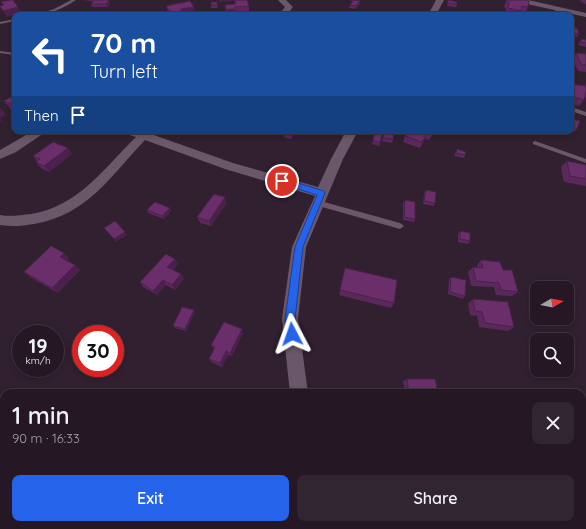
<!DOCTYPE html>
<html lang="en">
<head>
<meta charset="utf-8">
<style>
  body { margin:0; font-family:Quicksand,sans-serif; background:#312531; color:#f1f3f6; height:100vh; display:flex; flex-direction:column; font-size:15px; white-space:nowrap }
  * { box-sizing:border-box; margin:0 }
  p { font-size:13px; color:#a3a0a6 }
  .icon { flex:none; width:22px; height:22px; fill:none; stroke:currentColor; stroke-width:2; stroke-linecap:round; stroke-linejoin:round }
  .map { position:relative; flex:1; overflow:hidden }
  .side { position:absolute; left:0px; top:389px; width:586px; height:140px; display:flex; flex-direction:column; background:#251824; border-radius:12px 12px 0 0; box-shadow:0 2px 6px #0003,0 0 0 1px #423741 }
  .side>* { flex:none }
  .banner { position:absolute; left:12px; top:12px; width:562px; height:122px; border-radius:8px; box-shadow:0 2px 6px #0003,0 0 0 1px #423741; background:#1a4fa0; color:#fff; overflow:hidden }
  .needle { width:26px; rotate:81deg }
  .buttons { position:absolute; left:530px; top:281px; display:grid; gap:8px }
  .buttons a { display:grid; place-items:center; width:44px; height:44px; border-radius:8px; background:#251824; box-shadow:0 2px 6px #0003,0 0 0 1px #423741; font-size:20px }
  .speed { position:absolute; left:12px; top:325px; display:flex; gap:8px; font-size:20px; font-weight:700; text-align:center }
  .speed>* { display:grid; place-content:center; width:52px; height:52px; border-radius:50%; background:#251824; box-shadow:0 2px 6px #0003,0 0 0 1px #423741; line-height:1 }
  .speed small { font-size:10px; font-weight:400 }
  .speed .limit { border:6px solid #d22; background:#fff; color:#111 }
  .pin { position:absolute; display:grid; place-items:center; width:34px; height:34px; color:#fff; margin:-17px; border:2px solid #fff; border-radius:50%; box-shadow:0 1px 4px #0007 }
  .me { position:absolute; width:44px; margin:-22px; rotate:356deg; stroke-linejoin:round; filter:drop-shadow(0 0 3px #0008) }
  .turn { display:flex; align-items:center; gap:14px; height:84px; padding:0 12px; font-size:18px }
  .turn .icon { width:52px; height:52px; stroke-width:2.5 }
  .turn b { display:block; font-size:28px; line-height:34px }
  .then { display:flex; align-items:center; height:38px; padding:0 12px; background:#0003; gap:8px; font-size:15px }
  .round { display:grid; place-items:center; flex:none; width:42px; height:42px; border-radius:8px; background:#312531 }
  .head { display:flex; align-items:center; justify-content:space-between; height:68px; padding:0 12px }
  h1 { font-size:24px; font-weight:600; line-height:30px }
  .primary-button { display:flex; gap:8px; margin-top:auto; padding:8px 12px }
  .primary-button a { flex:1; height:46px; border-radius:8px; background:#2563eb; color:#fff; font-size:16px; font-weight:600; line-height:46px; text-align:center }
  .primary-button a+a { background:#312531; color:#f1f3f6 }
  .map>svg:first-child { display:block }
</style>
</head>
<body>
<div class="map">
<svg width="586" height="529" viewBox="0 0 586 529">
  <rect width="100%" height="100%" fill="#312030"/>
  <g fill="none" stroke-linecap="round" stroke-linejoin="round">
    <g fill="#6a5769" fill-rule="evenodd">
      <path d="M71,0h5c-12,8 -27,15 -41,15l19,-6z"/>
      <polygon points="556,8 559,9 558,15 554,15"/>
      <polygon points="15,19 15,21 0,24 0,22"/>
      <polygon points="0,51 15,53 15,55 0,53"/>
      <polygon points="571,107 586,112 586,116 571,111"/>
      <polygon points="535,141 586,159 586,163 533,144 533,142"/>
      <polygon points="317,200 400,223 404,226 400,229 315,205 313,203 315,201"/>
    </g>
    <g fill="#6a5769" fill-rule="evenodd">
      <polygon points="278,0 286,0 293,7 287,15 279,15 285,7"/>
      <polygon points="436,0 444,0 436,15 428,15"/>
      <polygon points="514,0 528,0 586,13 586,17 518,2"/>
      <polygon points="33,131 47,131 16,152 0,159 0,150"/>
      <path d="M124,131h30l-3,3 82,29 85,24 13,-28 15,-28h12l-15,28 -37,88 -8,72 10,74h-18l-8,-74 10,-72 23,-51 -90,-27 -80,-29c-34,36 -58,75 -111,84 -11,2 -23,3 -34,1v-10c10,2 21,0 31,-1 48,-8 72,-45 105,-77l-10,-3z"/>
      <rect x="302" y="525" width="22" height="4"/>
    </g>
  </g>
  <g fill="#5b285b">
    <polygon points="82,0 107,0 110,3 108,7 92,7 91,4 93,1"/>
    <polygon points="234,0 247,0 249,6 249,12 236,12 236,15 226,15 225,5 235,4"/>
    <polygon points="349,0 356,0 360,1 360,4 355,9 349,8 350,5 353,1"/>
    <polygon points="448,0 457,4 456,7 447,6"/>
    <polygon points="506,0 526,0 528,7 525,13 521,12 519,15 510,15 505,14 506,8 504,7"/>
    <polygon points="580,0 586,0 586,4 583,3"/>
    <polygon points="217,2 218,5 217,8 211,8 211,5"/>
    <polygon points="166,6 195,12 184,15 170,15 168,12"/>
    <polygon points="571,27 579,34 577,37 571,36"/>
    <polygon points="582,39 586,40 586,47 578,45"/>
    <polygon points="576,53 586,54 586,72 578,71 572,59"/>
    <polygon points="571,84 586,86 586,97 579,106 571,104"/>
    <polygon points="15,95 15,114 13,113 8,106 9,106 6,104 4,101"/>
    <polygon points="571,119 577,129 574,132 570,131 571,131"/>
    <polygon points="375,131 383,131 379,146 372,144"/>
    <polygon points="385,131 393,139 392,143 382,141"/>
    <polygon points="402,131 435,131 429,140 425,139 420,148 403,142 405,136 407,133"/>
    <polygon points="295,133 291,139 284,137 284,134"/>
    <polygon points="457,149 465,155 464,158 454,156"/>
    <polygon points="72,154 49,172 41,168 36,162 37,161 33,156"/>
    <polygon points="567,161 586,165 586,186 564,182 561,167"/>
    <polygon points="426,190 435,203 434,206 423,204 424,193"/>
    <polygon points="405,200 415,219 414,222 403,220 403,203"/>
    <polygon points="227,203 211,226 200,223 197,217"/>
    <polygon points="147,210 171,211 164,219 148,213"/>
    <polygon points="460,231 470,241 468,244 458,242 458,234"/>
    <polygon points="69,258 67,260 75,265 80,270 58,293 30,277 24,272"/>
    <polygon points="175,259 178,264 173,270 181,274 184,279 175,290 166,285 157,295 143,287 140,282"/>
    <polygon points="481,260 503,270 518,292 512,296 496,295 494,287 471,286 468,272 473,267 477,267 477,265"/>
    <polygon points="345,268 394,303 391,308 339,295"/>
    <polygon points="451,277 465,296 463,299 448,294 449,279"/>
    <polygon points="473,299 514,327 508,331 479,327 477,316 470,315 468,304"/>
    <polygon points="194,310 195,312 186,331 175,328 173,326"/>
    <polygon points="243,333 232,356 228,355 222,367 211,362 209,359 214,349 211,345"/>
    <polygon points="407,379 438,393 405,393 403,381"/>
  </g>
  <g fill="#4a214a">
    <polygon points="109,0 110,3 108,7 106,4"/>
    <polygon points="219,0 232,0 233,1 219,2"/>
    <polygon points="360,1 360,4 355,9 356,6"/>
    <polygon points="18,7 21,13 7,17 3,11"/>
    <polygon points="194,7 195,12 184,15 172,15 172,13 181,9"/>
    <polygon points="235,9 236,15 227,15 226,10"/>
    <polygon points="1,108 6,115 0,118 2,121 0,122 0,109"/>
    <polygon points="294,131 295,131 295,133 291,139 291,136"/>
    <polygon points="428,133 425,139 420,148 422,142"/>
    <polygon points="68,148 72,154 49,172 44,166"/>
    <polygon points="225,197 227,203 211,226 209,221"/>
    <polygon points="170,208 171,211 164,219 162,216"/>
    <polygon points="125,232 127,235 116,242 114,239"/>
    <polygon points="64,253 69,258 65,262 60,257"/>
    <polygon points="175,259 178,264 171,272 167,267"/>
    <polygon points="75,265 80,270 58,293 52,288"/>
    <polygon points="181,274 184,279 175,290 172,285"/>
    <polygon points="163,280 166,285 157,295 153,291"/>
    <polygon points="194,310 195,312 186,331 185,329"/>
    <polygon points="242,329 243,333 232,356 230,353"/>
    <polygon points="226,351 228,355 222,367 220,363"/>
  </g>
  <g fill="#6a2f6a" stroke="#4a214a">
    <polygon points="10,0 13,0 18,7 3,11 0,6 4,5 1,2"/>
    <polygon points="94,0 109,0 106,4 91,4"/>
    <polygon points="235,0 247,0 249,6 235,7 235,9 226,10 225,5 236,4"/>
    <polygon points="354,0 360,1 356,6 350,5"/>
    <polygon points="448,0 457,2 457,4 448,3"/>
    <polygon points="507,0 526,0 529,1 528,7 522,6 521,11 508,8 509,2 506,2"/>
    <polygon points="190,1 194,7 181,9 182,11 172,13 166,6"/>
    <rect x="211" y="2" width="6" height="3"/>
    <polygon points="162,11 165,15 159,15 157,12"/>
    <polygon points="571,27 577,28 579,34 573,33"/>
    <polygon points="582,39 586,40 586,43 580,42"/>
    <polygon points="576,53 586,54 586,65 582,65"/>
    <polygon points="571,84 586,86 586,91 584,100 571,96"/>
    <polygon points="15,95 15,102 11,104 4,101"/>
    <polygon points="15,102 15,109 8,106"/>
    <polygon points="571,119 580,121 577,129 571,127"/>
    <polygon points="286,131 294,131 291,136 284,134"/>
    <polygon points="375,131 383,131 380,142 373,141"/>
    <polygon points="385,131 394,131 393,139 383,138"/>
    <polygon points="408,131 434,131 432,134 428,133 422,142 405,136"/>
    <polygon points="53,142 68,148 44,166 36,162 40,159 33,156"/>
    <polygon points="457,149 466,152 465,155 456,153"/>
    <polygon points="567,161 586,165 586,179 570,176"/>
    <polygon points="426,190 436,192 435,203 424,201"/>
    <polygon points="214,194 225,197 209,221 197,217"/>
    <polygon points="405,200 415,202 415,219 404,217"/>
    <polygon points="155,202 170,208 162,216 147,210"/>
    <polygon points="115,221 125,232 114,239 104,228"/>
    <polygon points="460,231 470,233 470,241 460,239"/>
    <polygon points="51,246 64,253 60,257 75,265 52,288 24,272"/>
    <polygon points="166,254 175,259 167,267 181,274 172,285 163,280 153,291 140,282"/>
    <polygon points="481,260 500,262 503,270 512,270 518,292 501,290 499,283 476,281 473,267 483,268"/>
    <polygon points="345,268 397,280 394,303 340,290"/>
    <polygon points="451,277 466,280 465,296 450,292"/>
    <polygon points="473,299 508,302 514,327 485,323 482,312 475,311"/>
    <polygon points="182,307 194,310 185,329 173,326"/>
    <polygon points="224,322 242,329 230,353 226,351 220,363 209,359 215,347 211,345"/>
    <polygon points="407,379 435,379 438,393 409,393"/>
  </g>
  <polygon fill="#2563eb" stroke="#184099" points="282,178 324,191 325,193 303,247 295,319 297,334 296,338 292,339 288,338 285,319 295,247 317,195 279,183 279,179"/>
</svg>
<div class="buttons">
<a><svg class="needle" viewBox="-14 -14 28 28"><path d="M0-13l5 13h-10z" fill="#e53935"/><path d="M0 13l5-13h-10z" fill="#a3a0a6"/></svg></a>
<a><svg class="icon" aria-label="search" viewBox="0 0 24 24"><circle cx="10" cy="10" r="6"/><path d="M15 15l6 6"/></svg></a>
</div>
<div class="speed"><div>19<small>km/h</small></div><div class="limit">30</div></div>
<div class="pin" style="left:282px;top:181px;background:#d93025"><svg class="icon" aria-label="arrive" viewBox="0 0 24 24"><path d="M6 21V4h12l-3 4 3 4H6"/></svg></div>
<svg class="me" style="left:292px;top:334px" viewBox="-20 -20 40 40"><path d="M0-17L14 15 0 8-14 15z" fill="#2563eb" stroke="#fff" stroke-width="4"/></svg>
<div class="banner">
<div class="turn"><svg class="icon" aria-label="left" viewBox="0 0 24 24"><path d="M17 20v-9H6M10 6l-5 5 5 5"/></svg><div><b>70 m</b>Turn left</div></div>
<div class="then">Then<svg class="icon" aria-label="arrive" viewBox="0 0 24 24"><path d="M6 21V4h12l-3 4 3 4H6"/></svg></div>
</div>
<section class="side">
<div class="head"><div><h1>1 min</h1><p>90 m · 16:33</p></div><a class="round"><svg class="icon" aria-label="close" viewBox="0 0 24 24"><path d="M6 6l12 12M18 6L6 18"/></svg></a></div>
<div class="primary-button"><a>Exit</a><a>Share</a></div>
</section>
</div>
</body>
</html>
